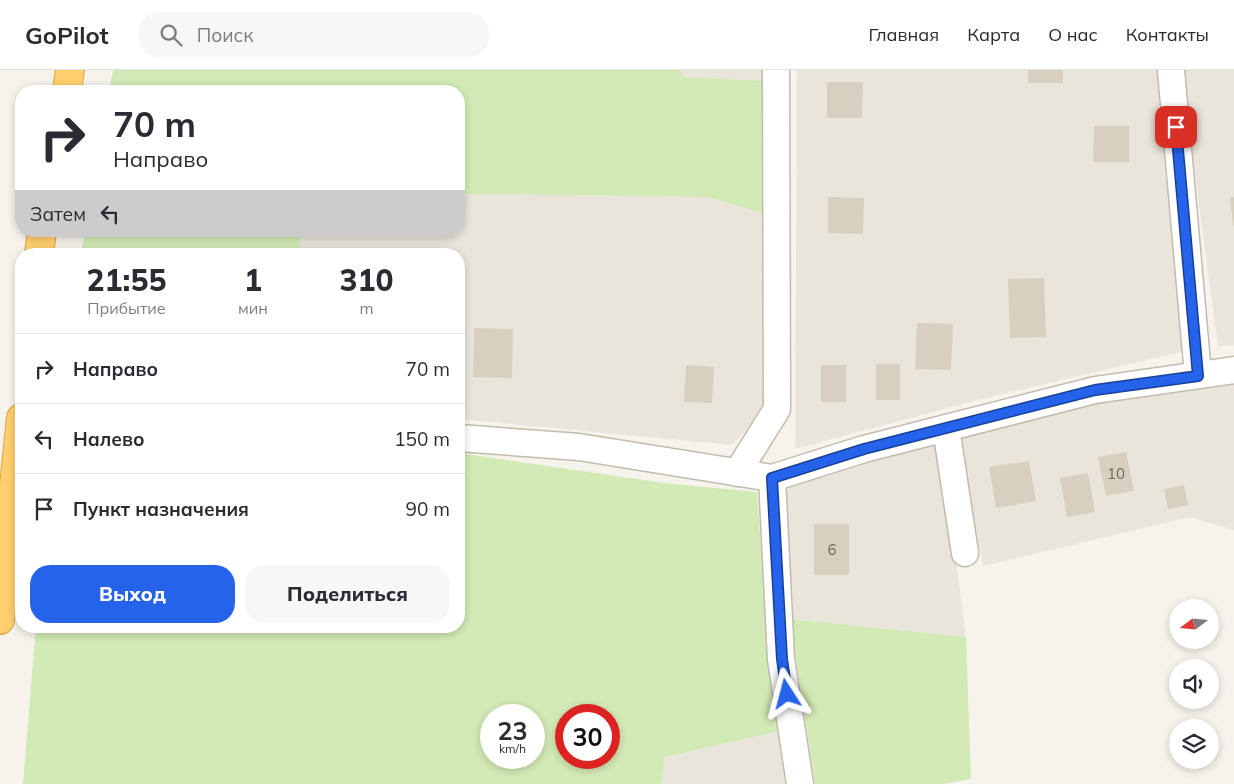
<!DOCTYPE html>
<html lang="ru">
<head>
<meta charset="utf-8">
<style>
  body { margin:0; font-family:Mulish,sans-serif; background:#f7f7f7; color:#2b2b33; height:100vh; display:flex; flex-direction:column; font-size:19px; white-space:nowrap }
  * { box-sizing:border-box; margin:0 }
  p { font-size:16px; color:#7c7c81 }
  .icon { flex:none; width:28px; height:28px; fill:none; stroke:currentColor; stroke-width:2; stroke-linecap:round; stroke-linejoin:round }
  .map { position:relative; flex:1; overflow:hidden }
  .drawer { position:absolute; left:15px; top:178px; width:450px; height:385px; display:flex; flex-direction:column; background:#fff; border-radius:20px; box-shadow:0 2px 8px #0003 }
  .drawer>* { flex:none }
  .banner { position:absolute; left:15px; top:15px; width:450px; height:152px; border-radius:20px; box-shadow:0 2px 8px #0003; background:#fff; color:#2b2b33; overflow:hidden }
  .needle { width:32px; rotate:254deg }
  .tools { position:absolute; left:1169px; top:529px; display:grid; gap:10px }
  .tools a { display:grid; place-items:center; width:50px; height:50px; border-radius:50%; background:#fff; box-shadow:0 2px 8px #0003; font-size:25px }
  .speed { position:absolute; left:480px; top:634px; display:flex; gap:10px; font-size:25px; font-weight:700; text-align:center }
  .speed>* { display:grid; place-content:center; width:65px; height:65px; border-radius:50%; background:#fff; box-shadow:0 2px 8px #0003; line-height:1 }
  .speed small { font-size:12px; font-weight:400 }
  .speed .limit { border:8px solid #d22; background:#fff; color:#111 }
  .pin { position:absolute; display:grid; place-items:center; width:42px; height:42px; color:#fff; margin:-21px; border-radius:10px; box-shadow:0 2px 8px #0006 }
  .me { position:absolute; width:55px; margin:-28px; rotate:351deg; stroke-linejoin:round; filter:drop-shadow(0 0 4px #0008) }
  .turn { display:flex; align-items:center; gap:18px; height:105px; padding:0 15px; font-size:22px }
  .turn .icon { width:65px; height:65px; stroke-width:2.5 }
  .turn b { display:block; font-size:35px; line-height:42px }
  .then { display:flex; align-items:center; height:48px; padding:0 15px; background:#0003; gap:10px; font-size:19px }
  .eta { display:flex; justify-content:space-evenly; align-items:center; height:85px; text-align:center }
  .eta b { font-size:30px; font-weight:800; line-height:35px }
  .primary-button { display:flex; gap:10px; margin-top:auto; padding:10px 15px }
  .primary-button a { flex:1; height:58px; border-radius:20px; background:#2563eb; color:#fff; font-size:20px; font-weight:800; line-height:58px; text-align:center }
  .primary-button a+a { background:#f7f7f7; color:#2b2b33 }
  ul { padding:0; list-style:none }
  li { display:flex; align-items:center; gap:15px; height:70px; padding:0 15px; border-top:1px solid #e1e1e2 }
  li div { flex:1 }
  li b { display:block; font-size:19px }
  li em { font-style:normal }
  header { display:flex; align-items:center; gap:30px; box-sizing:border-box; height:70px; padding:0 25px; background:#fff; border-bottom:1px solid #e1e1e2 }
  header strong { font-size:24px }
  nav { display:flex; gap:28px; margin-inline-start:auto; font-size:18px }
  .search { width:350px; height:45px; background:#f7f7f7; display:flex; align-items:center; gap:12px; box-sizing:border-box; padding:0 18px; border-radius:20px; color:#7c7c81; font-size:19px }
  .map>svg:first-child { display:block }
</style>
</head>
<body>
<header>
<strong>GoPilot</strong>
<div class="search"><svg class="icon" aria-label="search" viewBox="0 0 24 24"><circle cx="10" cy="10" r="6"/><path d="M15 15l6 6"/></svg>Поиск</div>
<nav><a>Главная</a><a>Карта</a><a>О нас</a><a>Контакты</a></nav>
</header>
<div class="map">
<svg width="1234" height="714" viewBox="0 0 1234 714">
  <rect width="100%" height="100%" fill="#f6f3ec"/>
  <g fill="#eae5da">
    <polygon points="681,0 771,0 771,11 682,7"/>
    <polygon points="797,0 1157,0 1193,279 978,330 795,379"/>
    <polygon points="1181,0 1234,0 1234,275 1218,276"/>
    <polygon points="459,124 707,127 776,147 763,343 732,375 459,349 459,184 300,184 300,161 459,161"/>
    <polygon points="1234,299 1234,460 1190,447 983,496 958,365"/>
    <polygon points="940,366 966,567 790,549 778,412"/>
    <polygon points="781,661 785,714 661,714 665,687"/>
  </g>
  <g fill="#d2eab5" fill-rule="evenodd">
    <polygon points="113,0 681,0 682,7 771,11 776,147 707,127 459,124 459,21 109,21"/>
    <polygon points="85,161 300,161 300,184 81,184"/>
    <path d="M459,383l205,30 93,9 11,158 13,81 -116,26 -4,27h-638l13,-158h423zM491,645h43v43h-43zM566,645h43v43h-43z"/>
    <polygon points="790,549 966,567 971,709 943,714 815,714"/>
  </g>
  <g fill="#d8cfc1">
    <rect x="1028" y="0" width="35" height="13"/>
    <polygon points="827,12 863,12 862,48 827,48"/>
    <polygon points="1094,56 1129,56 1129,92 1093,92"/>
    <polygon points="828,127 864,128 863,164 828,163"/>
    <polygon points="1230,127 1234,127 1234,156 1233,156"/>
    <polygon points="1044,208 1046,267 1010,268 1008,209"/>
    <polygon points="917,253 953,254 951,300 915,299"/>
    <polygon points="474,258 513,259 512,308 473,307"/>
    <rect x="876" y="294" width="24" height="36"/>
    <polygon points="686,295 714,297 712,333 684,332"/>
    <rect x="821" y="295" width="25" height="37"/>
    <polygon points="1126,382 1134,421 1106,426 1098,387"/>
    <polygon points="1029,391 1036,431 996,438 989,397"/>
    <polygon points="1088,403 1095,442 1067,447 1060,408"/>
    <polygon points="1184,415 1188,435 1168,439 1164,419"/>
    <rect x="814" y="454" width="35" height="51"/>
  </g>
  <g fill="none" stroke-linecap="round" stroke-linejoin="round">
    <defs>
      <g id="minor">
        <polyline points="1171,0 1198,305"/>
        <polyline points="946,358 965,483"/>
        <polyline points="459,368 579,377 772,408 864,379 1095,320 1234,300"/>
        <polyline points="737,403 777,339 776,0"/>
        <polyline points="772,408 781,589 800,714"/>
      </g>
      <g id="highway">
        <polyline points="67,21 70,0"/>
        <polyline points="39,184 42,161"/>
        <polyline points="0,550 21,348"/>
      </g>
    </defs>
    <use href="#minor" stroke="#c2bbae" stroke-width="29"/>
    <use href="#highway" stroke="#e0a43c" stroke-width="30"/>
    <use href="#minor" stroke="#fff" stroke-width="26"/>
    <use href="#highway" stroke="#ffcf6e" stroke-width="28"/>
  </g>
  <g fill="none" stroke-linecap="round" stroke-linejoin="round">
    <defs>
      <polyline id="route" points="787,624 782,589 772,408 864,379 1095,320 1198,306 1176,57"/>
    </defs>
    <use href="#route" stroke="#184099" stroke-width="12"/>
    <use href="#route" stroke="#2563eb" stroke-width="9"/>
  </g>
  <g text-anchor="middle" stroke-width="5" stroke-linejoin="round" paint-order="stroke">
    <g font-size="15" fill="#6e675b">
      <text x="1116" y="409">10</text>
      <text x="832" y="485">6</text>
    </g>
  </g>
</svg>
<div class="tools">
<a><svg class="needle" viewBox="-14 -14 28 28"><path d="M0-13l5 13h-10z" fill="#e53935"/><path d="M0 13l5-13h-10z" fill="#7c7c81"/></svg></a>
<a><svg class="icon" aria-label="sound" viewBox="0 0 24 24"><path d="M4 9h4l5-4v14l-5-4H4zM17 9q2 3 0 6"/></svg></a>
<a><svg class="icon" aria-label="layers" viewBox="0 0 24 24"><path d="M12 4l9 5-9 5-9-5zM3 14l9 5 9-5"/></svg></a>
</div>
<div class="speed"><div>23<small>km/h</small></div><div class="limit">30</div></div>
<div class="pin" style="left:1176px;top:57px;background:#d93025"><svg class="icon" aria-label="arrive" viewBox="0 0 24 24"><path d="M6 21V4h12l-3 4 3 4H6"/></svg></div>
<svg class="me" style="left:787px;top:624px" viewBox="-20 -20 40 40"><path d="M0-17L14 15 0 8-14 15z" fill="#2563eb" stroke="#fff" stroke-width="4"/></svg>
<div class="banner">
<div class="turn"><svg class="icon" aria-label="right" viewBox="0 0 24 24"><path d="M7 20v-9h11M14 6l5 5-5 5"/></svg><div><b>70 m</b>Направо</div></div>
<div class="then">Затем<svg class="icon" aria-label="left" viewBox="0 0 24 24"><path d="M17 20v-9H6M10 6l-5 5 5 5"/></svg></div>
</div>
<section class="drawer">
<div class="eta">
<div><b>21:55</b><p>Прибытие</p></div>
<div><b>1</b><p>мин</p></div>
<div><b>310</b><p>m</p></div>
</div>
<ul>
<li><svg class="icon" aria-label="right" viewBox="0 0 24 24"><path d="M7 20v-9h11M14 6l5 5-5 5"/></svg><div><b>Направо</b></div><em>70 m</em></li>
<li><svg class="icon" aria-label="left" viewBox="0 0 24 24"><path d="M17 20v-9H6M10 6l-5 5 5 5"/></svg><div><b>Налево</b></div><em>150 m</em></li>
<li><svg class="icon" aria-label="arrive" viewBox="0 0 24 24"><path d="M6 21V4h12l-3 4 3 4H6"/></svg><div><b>Пункт назначения</b></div><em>90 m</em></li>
</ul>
<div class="primary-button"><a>Выход</a><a>Поделиться</a></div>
</section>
</div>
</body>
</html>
